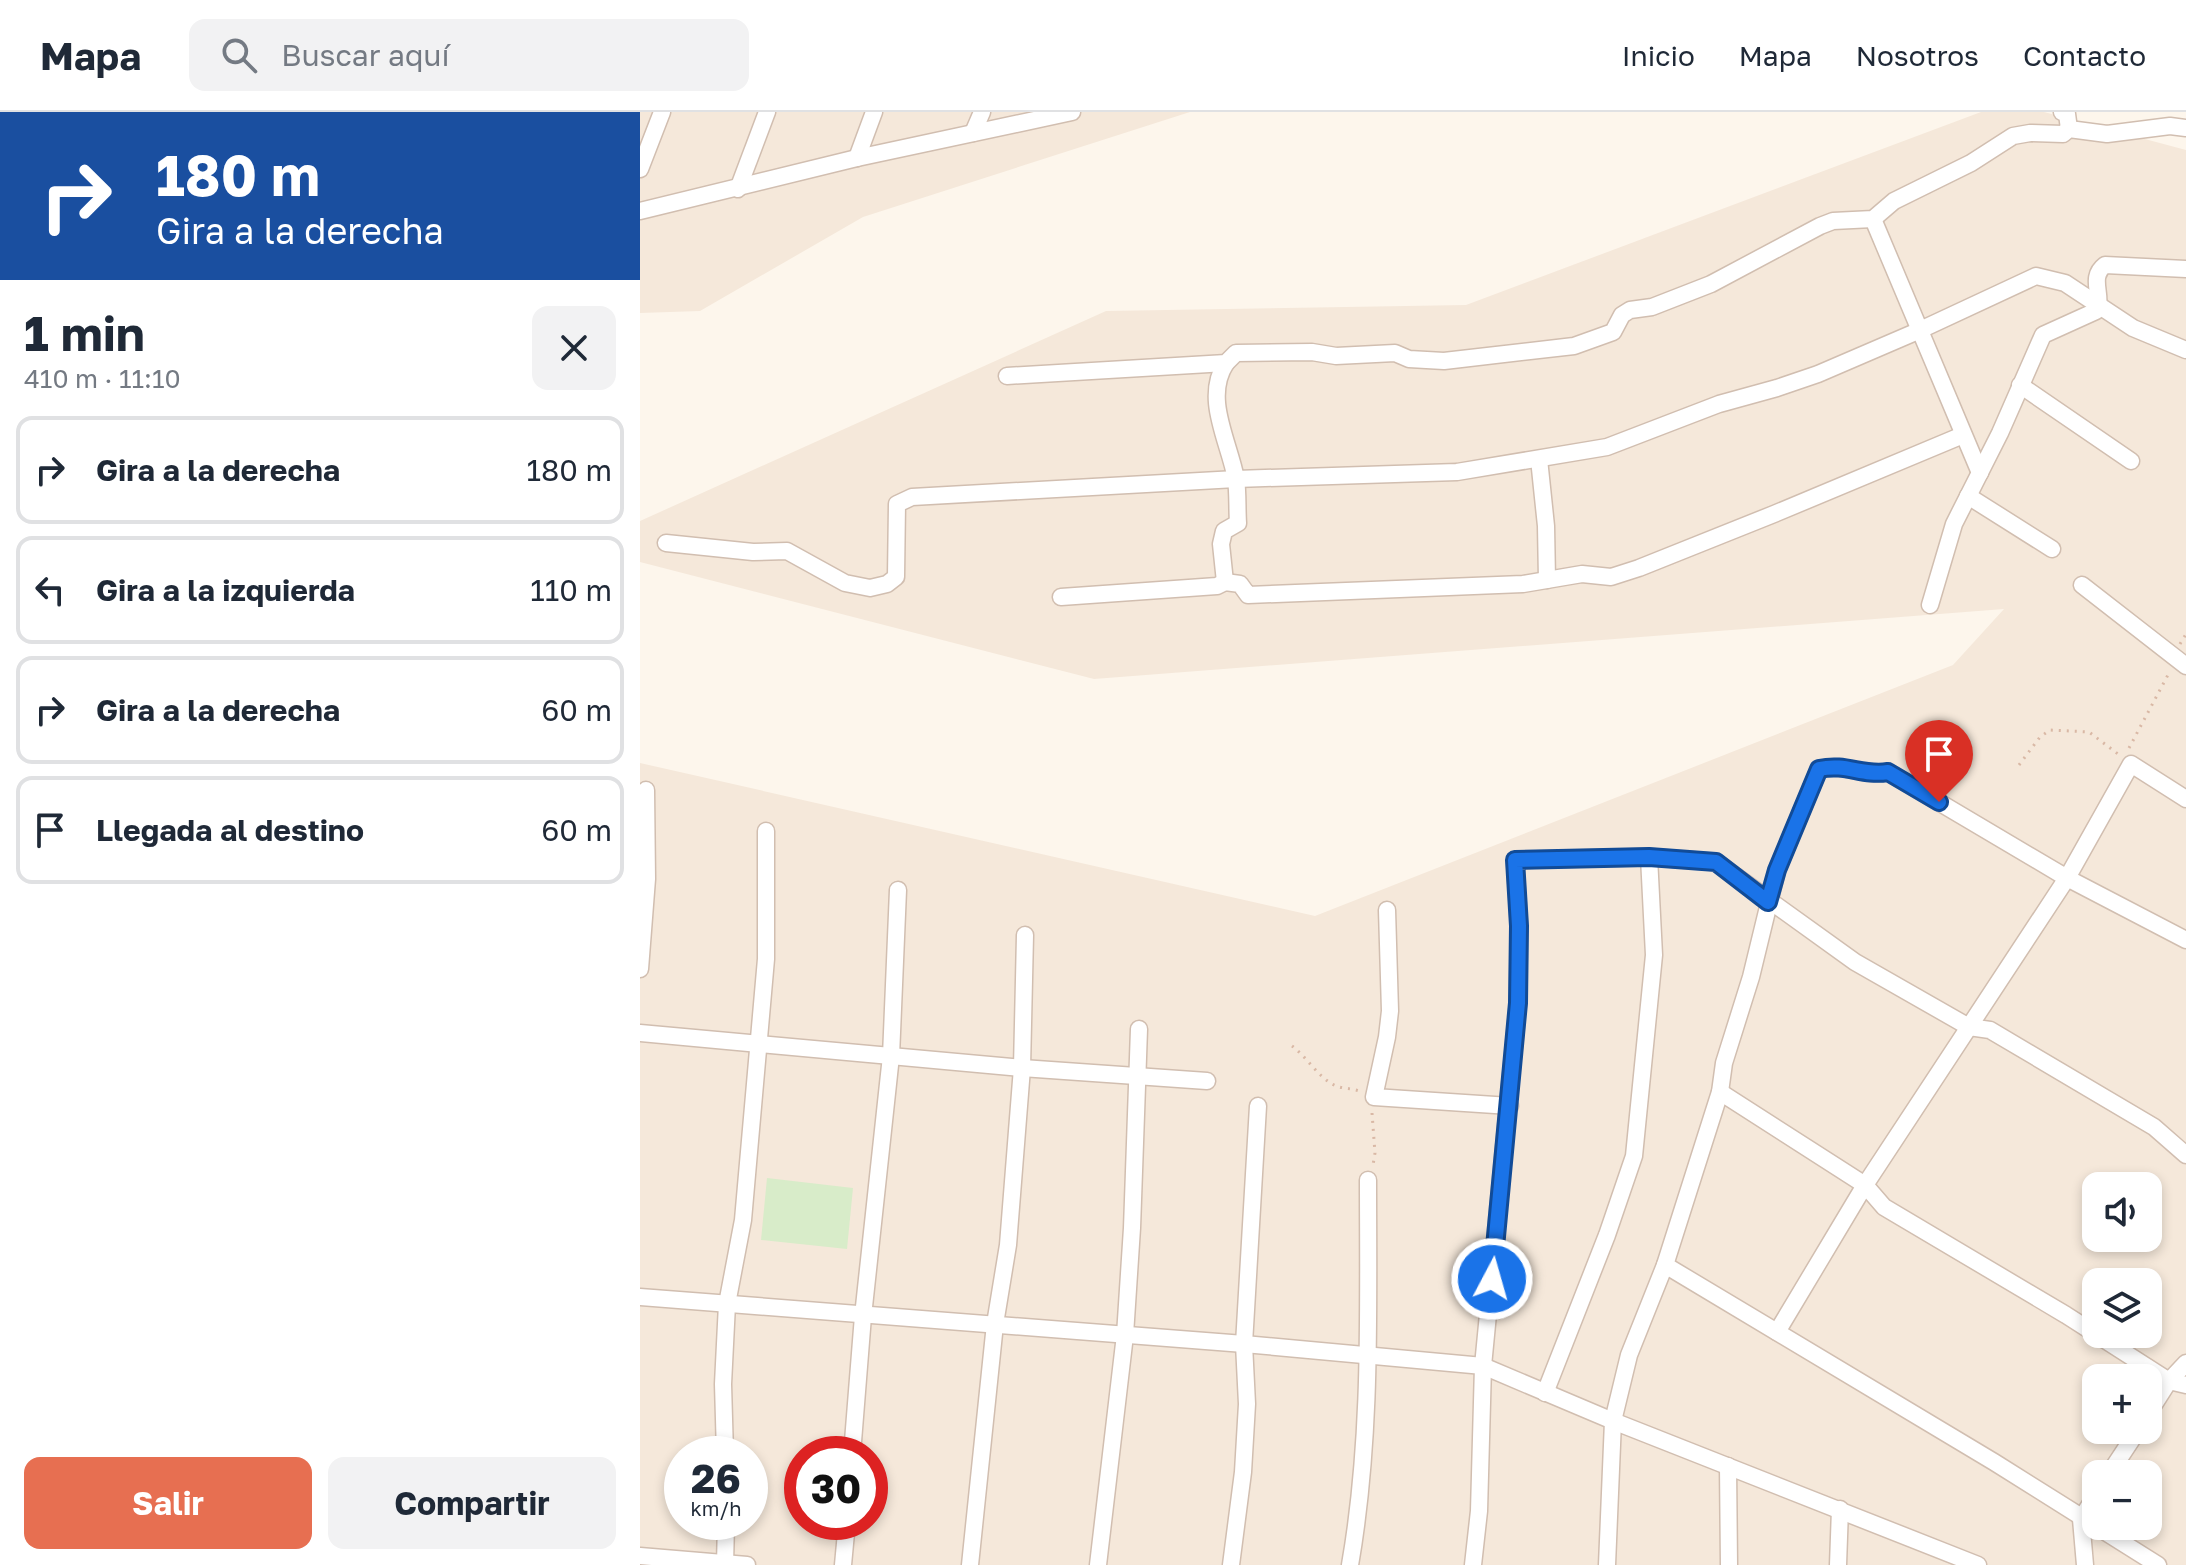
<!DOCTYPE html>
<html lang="es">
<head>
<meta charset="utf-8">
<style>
  body { margin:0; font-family:"Golos Text",sans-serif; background:#f2f2f3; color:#1f2937; height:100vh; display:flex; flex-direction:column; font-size:30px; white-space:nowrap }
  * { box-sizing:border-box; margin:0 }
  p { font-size:26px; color:#747a83 }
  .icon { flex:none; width:44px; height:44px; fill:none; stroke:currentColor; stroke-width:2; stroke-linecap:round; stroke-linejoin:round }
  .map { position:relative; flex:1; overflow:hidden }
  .side { display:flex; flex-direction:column; background:#fff; width:640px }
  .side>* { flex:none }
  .banner { background:#1a4fa0; color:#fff; overflow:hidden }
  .buttons { position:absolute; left:1442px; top:1060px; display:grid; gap:16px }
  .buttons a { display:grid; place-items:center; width:80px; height:80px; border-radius:16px; background:#fff; box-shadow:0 4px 12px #0003; font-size:40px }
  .speed { position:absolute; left:24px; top:1324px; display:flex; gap:16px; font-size:40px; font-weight:700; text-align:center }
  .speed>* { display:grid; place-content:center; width:104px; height:104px; border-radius:50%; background:#fff; box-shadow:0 4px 12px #0003; line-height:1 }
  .speed small { font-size:20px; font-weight:400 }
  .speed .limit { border:12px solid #d22; background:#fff; color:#111 }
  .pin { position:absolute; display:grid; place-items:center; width:68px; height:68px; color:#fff; margin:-82px -34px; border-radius:50% 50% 50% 0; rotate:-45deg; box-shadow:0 0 8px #0007 }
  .pin .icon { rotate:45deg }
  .me { position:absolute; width:88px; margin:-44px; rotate:6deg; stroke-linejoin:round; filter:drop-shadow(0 0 6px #0008) }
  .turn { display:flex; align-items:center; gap:28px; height:168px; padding:0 24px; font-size:36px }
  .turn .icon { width:104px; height:104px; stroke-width:2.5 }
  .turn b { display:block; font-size:56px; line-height:68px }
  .round { display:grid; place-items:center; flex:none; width:84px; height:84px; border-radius:16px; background:#f2f2f3 }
  .head { display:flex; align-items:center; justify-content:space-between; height:136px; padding:0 24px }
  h1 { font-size:48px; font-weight:700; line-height:60px }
  .button { display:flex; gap:16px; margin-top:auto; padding:16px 24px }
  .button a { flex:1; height:92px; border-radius:16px; background:#e76f51; color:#fff; font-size:32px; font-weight:700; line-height:92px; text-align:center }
  .button a+a { background:#f2f2f3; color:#1f2937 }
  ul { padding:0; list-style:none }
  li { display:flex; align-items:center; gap:24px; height:108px; margin:0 16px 12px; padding:0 8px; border:4px solid #e0e1e3; border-radius:16px }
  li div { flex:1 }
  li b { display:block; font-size:30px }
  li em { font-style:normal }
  header { display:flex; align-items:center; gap:48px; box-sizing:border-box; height:112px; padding:0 40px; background:#fff; border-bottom:2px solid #e0e1e3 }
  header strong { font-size:38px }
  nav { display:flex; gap:44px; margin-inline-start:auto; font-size:28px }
  .search { width:560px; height:72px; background:#f2f2f3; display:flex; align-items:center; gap:20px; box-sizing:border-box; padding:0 28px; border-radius:16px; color:#747a83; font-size:30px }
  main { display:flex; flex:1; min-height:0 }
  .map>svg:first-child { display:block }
</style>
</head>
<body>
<header>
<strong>Mapa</strong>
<div class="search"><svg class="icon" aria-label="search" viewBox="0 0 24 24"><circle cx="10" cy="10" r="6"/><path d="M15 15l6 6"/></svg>Buscar aquí</div>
<nav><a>Inicio</a><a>Mapa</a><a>Nosotros</a><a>Contacto</a></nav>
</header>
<main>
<section class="side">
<div class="banner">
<div class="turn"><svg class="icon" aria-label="right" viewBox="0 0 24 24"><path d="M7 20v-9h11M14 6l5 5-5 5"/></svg><div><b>180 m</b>Gira a la derecha</div></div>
</div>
<div class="head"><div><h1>1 min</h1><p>410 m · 11:10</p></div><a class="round"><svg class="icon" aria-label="close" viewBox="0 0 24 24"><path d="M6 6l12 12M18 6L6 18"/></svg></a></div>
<ul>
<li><svg class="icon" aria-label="right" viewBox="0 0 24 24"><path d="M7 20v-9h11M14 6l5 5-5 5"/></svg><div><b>Gira a la derecha</b></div><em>180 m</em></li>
<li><svg class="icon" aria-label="left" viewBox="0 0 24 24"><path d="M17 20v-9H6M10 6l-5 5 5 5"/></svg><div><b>Gira a la izquierda</b></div><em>110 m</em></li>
<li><svg class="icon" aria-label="right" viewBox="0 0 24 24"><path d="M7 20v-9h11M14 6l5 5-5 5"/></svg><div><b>Gira a la derecha</b></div><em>60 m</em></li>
<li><svg class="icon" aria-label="arrive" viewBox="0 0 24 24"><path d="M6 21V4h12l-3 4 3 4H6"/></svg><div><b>Llegada al destino</b></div><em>60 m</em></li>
</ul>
<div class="button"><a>Salir</a><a>Compartir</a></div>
</section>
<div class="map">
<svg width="1546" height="1453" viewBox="0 0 1546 1453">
  <rect width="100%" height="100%" fill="#fdf6ec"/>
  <g fill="#f5e8da" fill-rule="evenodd">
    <polygon points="0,0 550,0 223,105 60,199 0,201"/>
    <path d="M1341,0h63l142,38v1415h-1546v-802l675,153 638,-251 51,-56 -910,70 -454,-117v-41l466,-210 360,-6zM1456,1074h52v52h-52zM1456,1170h52v52h-52zM1456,1266h52v52h-52zM42,1342h68v68h-68zM162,1342h68v68h-68zM1456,1362h52v52h-52z"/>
  </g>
  <polygon fill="#d8ecc9" points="127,1066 213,1076 207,1137 121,1128"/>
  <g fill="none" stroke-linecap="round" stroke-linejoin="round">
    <defs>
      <g id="minor">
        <polyline points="1422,0 1427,2 1429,17"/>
        <polyline points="333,21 342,0"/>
        <polyline points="217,46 234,0"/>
        <polyline points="0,57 22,0"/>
        <polyline points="98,77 127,0"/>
        <polyline points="0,99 217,46 432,0"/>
        <polyline points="1233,107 1340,361"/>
        <polyline points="367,264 586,251 596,241 672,240 696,244 755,241 769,247 804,249 934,234 973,220 982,203 990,198 1012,195 1071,172 1180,114 1193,109 1233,107 1254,89 1331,51 1373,24 1390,21 1423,22 1429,17 1467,22 1530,14 1546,16"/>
        <polyline points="1380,273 1491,349"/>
        <polyline points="899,347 906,414 907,468"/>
        <polyline points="1328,384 1412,437"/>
        <polyline points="26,431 113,440 147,439 205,471 230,476 247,472 256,465 257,392 272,385 596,367 817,360 967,335 1079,292 1137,276 1178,262 1278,219 1396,164 1425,171 1493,216 1546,238"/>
        <path d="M585,470l-4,-38 3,-13 14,-8c-1,-15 0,-30 -2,-44 -7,-38 -33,-81 -10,-116"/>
        <polyline points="1442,473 1546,554"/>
        <polyline points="421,485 577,474 585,470 600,472 608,483 883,472 942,462 971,465 999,456 1134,402 1323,323"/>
        <path d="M1290,493l24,-81 46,-91 43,-98 53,-24c8,-16 -8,-33 9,-46l81,4"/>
        <polyline points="747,798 750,899 747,925 734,985 870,994"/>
        <polyline points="0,857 7,767 6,678"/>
        <polyline points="0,921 382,956 567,969"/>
        <polyline points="1080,980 1225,1073 1244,1095 1426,1203 1529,1269 1546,1273"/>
        <polyline points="1025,1153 1354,1350 1518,1453"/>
        <polyline points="0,1185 604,1232 843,1254 973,1309 1338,1453"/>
        <polyline points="1137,1220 1225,1073 1427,766 1491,652 1546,687"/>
        <polyline points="905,1281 967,1123 994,1044 1014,843 1009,745"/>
        <polyline points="1508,1302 1529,1269 1546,1251"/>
        <polyline points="85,1342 83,1272 87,1192 103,1108 126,847 126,719"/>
        <polyline points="212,1342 223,1204 251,944 258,778"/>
        <polyline points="1088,1354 1089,1453"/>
        <polyline points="1469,1362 1498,1318"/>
        <polyline points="0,1444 107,1453"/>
        <polyline points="85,1453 86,1410"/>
        <polyline points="203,1453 207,1410"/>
        <polyline points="330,1453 355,1212 368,1133 382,956 385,823"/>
        <polyline points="458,1453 485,1223 492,1116 499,917"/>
        <polyline points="591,1453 603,1360 607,1292 604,1232 618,994"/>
        <path d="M710,1453c22,-126 18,-257 18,-385"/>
        <polyline points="833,1453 839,1399 843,1254 878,891 879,814 875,748 1009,745 1076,750 1215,850 1329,915 1350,918 1514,1015 1546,1043"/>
        <path d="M967,1453l6,-144 16,-66 36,-90 55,-173 4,-29 27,-86 26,-107 42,-101c28,-6 42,8 69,3l179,106 119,62"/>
        <polyline points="1198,1453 1200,1397"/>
        <polyline points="1445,1453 1441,1407 1456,1383"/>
      </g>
    </defs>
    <use href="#minor" stroke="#d1beb0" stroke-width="19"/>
    <g stroke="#d9b8a5" stroke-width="3" stroke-dasharray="2 6" stroke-linecap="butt">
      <polyline points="1540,532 1546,522"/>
      <polyline points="1489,636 1529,561"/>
      <polyline points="1379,653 1400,625 1410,618 1449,620 1478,642"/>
      <path d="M652,934c15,11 26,31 42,39 8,4 17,3 25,6"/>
      <polyline points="732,1001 735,1041 733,1053"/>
    </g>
    <use href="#minor" stroke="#fff" stroke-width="16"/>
  </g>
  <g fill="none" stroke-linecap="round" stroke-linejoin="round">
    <defs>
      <path id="route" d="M852,1167l26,-276 1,-77 -4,-66 134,-3 67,5 52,40 9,-32 42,-101c28,-6 42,7 69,3l51,30"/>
    </defs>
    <use href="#route" stroke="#114b97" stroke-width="20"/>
    <use href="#route" stroke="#1a73e8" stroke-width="14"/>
  </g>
</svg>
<div class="buttons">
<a><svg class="icon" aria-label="sound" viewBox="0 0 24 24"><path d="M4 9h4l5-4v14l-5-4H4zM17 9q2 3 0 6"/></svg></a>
<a><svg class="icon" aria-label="layers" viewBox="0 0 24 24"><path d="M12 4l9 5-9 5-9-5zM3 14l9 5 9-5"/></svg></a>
<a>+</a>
<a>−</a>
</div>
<div class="speed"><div>26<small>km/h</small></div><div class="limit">30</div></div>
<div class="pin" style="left:1299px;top:690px;background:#d93025"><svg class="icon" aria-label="arrive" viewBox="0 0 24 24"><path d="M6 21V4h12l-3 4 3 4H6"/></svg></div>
<svg class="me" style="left:852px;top:1167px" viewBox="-20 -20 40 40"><circle r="17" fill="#1a73e8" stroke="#fff" stroke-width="3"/><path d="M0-11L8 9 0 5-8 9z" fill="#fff"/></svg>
</div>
</main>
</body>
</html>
